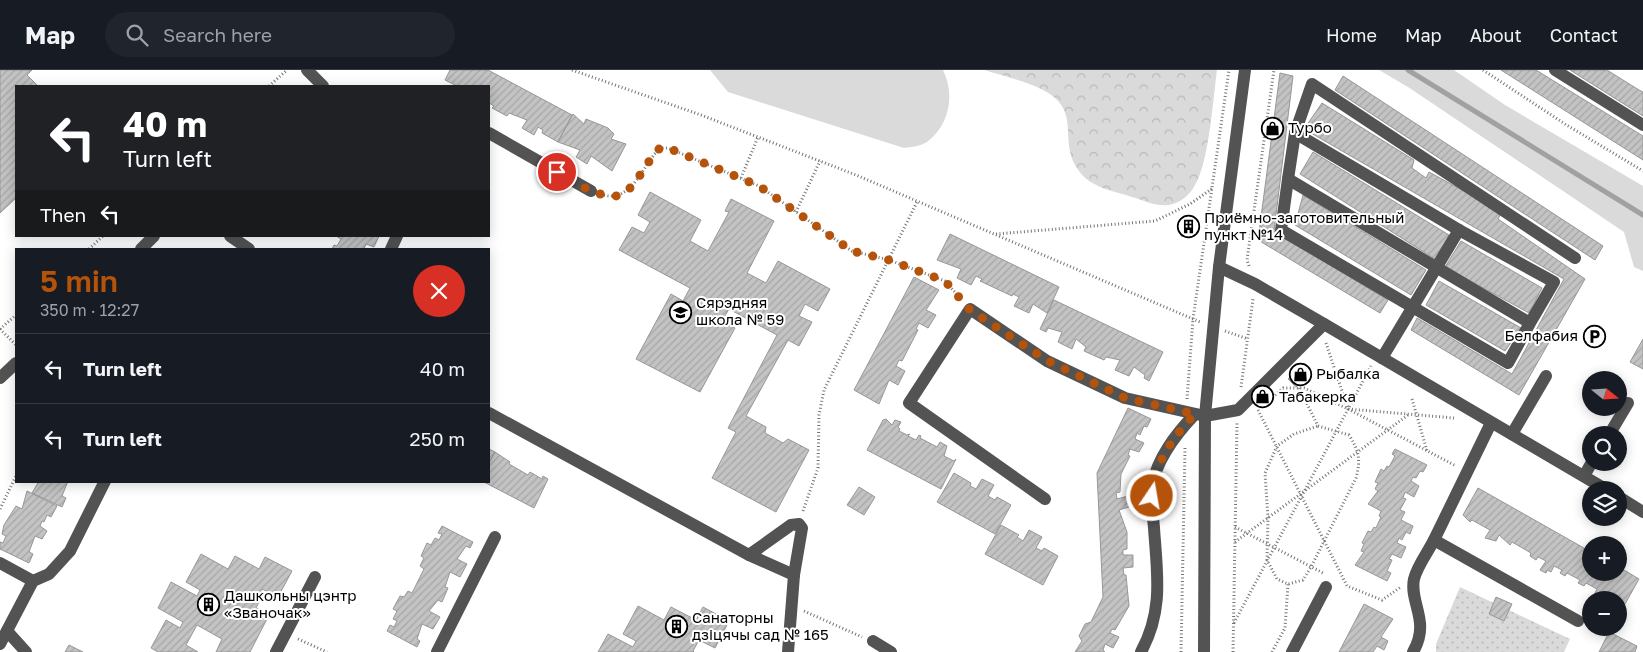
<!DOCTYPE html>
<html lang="en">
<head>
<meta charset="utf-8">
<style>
  body { margin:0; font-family:"Golos Text",sans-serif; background:#20242c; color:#f1f3f6; height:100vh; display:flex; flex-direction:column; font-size:19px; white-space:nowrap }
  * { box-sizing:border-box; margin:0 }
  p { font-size:16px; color:#9ea1a6 }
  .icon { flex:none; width:28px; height:28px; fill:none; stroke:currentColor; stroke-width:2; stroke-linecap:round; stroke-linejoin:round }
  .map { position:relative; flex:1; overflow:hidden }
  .drawer { position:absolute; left:15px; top:178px; width:475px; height:235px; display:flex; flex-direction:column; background:#171b24; border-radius:0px; box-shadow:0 2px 12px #0003 }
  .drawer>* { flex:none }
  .guide { position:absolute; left:15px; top:15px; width:475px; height:152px; border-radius:0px; box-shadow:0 2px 12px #0003; background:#202124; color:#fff; overflow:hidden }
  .needle { width:32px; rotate:108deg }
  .controls { position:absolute; left:1582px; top:301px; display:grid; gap:10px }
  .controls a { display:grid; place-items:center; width:45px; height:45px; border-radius:50%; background:#171b24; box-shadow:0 2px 12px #0003; font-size:25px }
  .pin { position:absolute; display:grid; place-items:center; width:42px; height:42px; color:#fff; margin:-21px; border:2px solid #fff; border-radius:50%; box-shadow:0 1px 5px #0007 }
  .me { position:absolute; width:55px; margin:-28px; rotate:12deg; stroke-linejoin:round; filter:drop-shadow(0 0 4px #0008) }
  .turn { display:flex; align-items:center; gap:18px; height:105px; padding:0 25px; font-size:22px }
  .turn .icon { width:65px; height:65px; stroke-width:2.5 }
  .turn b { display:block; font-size:35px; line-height:42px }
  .then { display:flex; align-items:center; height:48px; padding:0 25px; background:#0003; gap:10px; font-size:19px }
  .round { display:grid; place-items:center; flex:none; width:52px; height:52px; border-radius:26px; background:#20242c }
  .headline { display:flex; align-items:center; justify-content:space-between; height:85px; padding:0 25px }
  h1 { font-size:30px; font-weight:600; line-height:38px; color:#b45309 }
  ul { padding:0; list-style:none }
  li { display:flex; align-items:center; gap:15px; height:70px; padding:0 25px; border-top:1px solid #363941 }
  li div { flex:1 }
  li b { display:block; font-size:19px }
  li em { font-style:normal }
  header { display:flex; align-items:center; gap:30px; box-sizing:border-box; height:70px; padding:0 25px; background:#171b24; border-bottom:1px solid #363941 }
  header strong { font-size:24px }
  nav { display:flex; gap:28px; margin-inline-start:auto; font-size:18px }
  .search { width:350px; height:45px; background:#20242c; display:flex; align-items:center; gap:12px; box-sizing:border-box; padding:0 18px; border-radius:28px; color:#9ea1a6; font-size:19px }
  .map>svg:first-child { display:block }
</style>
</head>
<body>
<header>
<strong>Map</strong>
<div class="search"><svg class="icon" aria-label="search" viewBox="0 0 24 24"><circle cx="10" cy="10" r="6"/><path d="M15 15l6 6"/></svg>Search here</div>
<nav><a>Home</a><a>Map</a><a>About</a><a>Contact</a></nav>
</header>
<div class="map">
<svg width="1643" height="582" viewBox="0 0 1643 582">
  <defs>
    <pattern id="forest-crowns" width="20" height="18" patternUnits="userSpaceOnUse" patternTransform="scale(1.25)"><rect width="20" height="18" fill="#dadada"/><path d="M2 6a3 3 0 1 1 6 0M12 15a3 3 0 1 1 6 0" fill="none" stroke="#b9b9b9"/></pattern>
    <pattern id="park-dots" width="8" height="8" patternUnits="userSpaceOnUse" patternTransform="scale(1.25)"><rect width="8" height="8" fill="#dadada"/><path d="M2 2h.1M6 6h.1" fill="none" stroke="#b9b9b9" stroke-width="1.8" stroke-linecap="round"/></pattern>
    <pattern id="building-hatch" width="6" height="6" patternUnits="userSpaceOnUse" patternTransform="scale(1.25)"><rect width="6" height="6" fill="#c3c3c3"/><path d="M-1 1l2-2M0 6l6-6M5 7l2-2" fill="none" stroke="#a6a6a6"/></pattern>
  </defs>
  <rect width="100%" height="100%" fill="#fff"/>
  <g fill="#dadada">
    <path d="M710,0h233c12,24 7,55 -16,72 -6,4 -16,5 -23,6l-176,-56z"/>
    <polygon points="1379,0 1454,0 1505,35 1643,116 1643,201 1634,197 1624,162 1408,17"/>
  </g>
  <path fill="url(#forest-crowns)" d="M985,0h232c-4,29 -8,92 -22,115 -5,10 -15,18 -26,20 -12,2 -26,-5 -37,-8 -18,-6 -41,-9 -53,-26 -20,-26 -1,-53 -24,-73 -15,-14 -50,-21 -70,-28z"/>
  <polygon fill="url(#park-dots)" points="1460,517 1570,569 1564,582 1436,582 1436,574"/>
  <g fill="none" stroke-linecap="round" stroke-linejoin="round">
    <polyline stroke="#a1a1a1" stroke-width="5" points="1408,0 1643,145"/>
  </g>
  <g fill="url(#building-hatch)" stroke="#979797">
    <polygon points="0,0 32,0 27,5 38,16 16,16 16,128 0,143"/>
    <polygon points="450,0 488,0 572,45 558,72 542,63 543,60 538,57 534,65 522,58 527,50 509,43 507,46 492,38 494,36 489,33 489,16 457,16 445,10"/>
    <polygon points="1501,0 1536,0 1643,66 1643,90"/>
    <polygon points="1570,0 1607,0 1639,20 1643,22 1643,46"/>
    <polygon points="1280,3 1293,6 1274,161 1388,230 1380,243 1258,170"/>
    <polygon points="1343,6 1603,176 1595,190 1335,20"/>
    <polygon points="1322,33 1414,90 1412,98 1426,108 1429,102 1502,142 1498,149 1585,209 1519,325 1411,260 1417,248 1512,304 1564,209 1304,59"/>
    <polygon points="573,44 584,54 586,49 608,58 614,64 611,69 626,74 612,101 591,86 587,94 576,87 580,80 558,72"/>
    <polygon points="1313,82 1449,165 1435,189 1300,104"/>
    <polygon points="650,122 701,150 690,171 708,181 729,142 725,141 731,129 774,151 747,203 766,213 778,191 830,219 818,241 805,234 799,246 812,252 799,276 788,270 746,346 766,357 765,363 783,373 788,369 809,380 776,442 712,408 736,362 728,358 777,265 729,239 722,251 735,258 700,322 636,289 671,224 683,231 690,218 619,180 632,157 644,163 650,152 638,145"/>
    <polygon points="1303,125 1426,200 1411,225 1295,155"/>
    <polygon points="1183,147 1194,149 1192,167 1181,166"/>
    <polygon points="950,164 1059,217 1047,243 1033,234 1029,243 1014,236 1019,227 1013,224 1012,226 980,211 982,209 976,206 971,215 957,208 961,199 937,190"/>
    <polygon points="336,166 379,166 374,177 366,174 364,179 332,179 334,175 337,176 341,169"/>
    <polygon points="1461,171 1542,218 1529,243 1445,197"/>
    <polygon points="914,207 939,220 926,240 936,245 928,258 919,253 916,259 918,260 902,291 899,290 896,296 905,301 898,315 889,310 879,334 854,320"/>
    <polygon points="1439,211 1521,258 1505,281 1426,235"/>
    <polygon points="1054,230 1163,282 1149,311 1144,308 1145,305 1134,297 1129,306 1115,300 1120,290 1106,287 1104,290 1084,281 1086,277 1076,269 1072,279 1058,272 1062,262 1048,258 1046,262 1040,259"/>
    <polygon points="1643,269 1643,299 1630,292"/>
    <polygon points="1304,294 1311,301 1296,317 1288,309"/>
    <polygon points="1128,338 1151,349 1147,357 1144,356 1140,365 1137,363 1135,369 1144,373 1139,382 1130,379 1128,385 1130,386 1121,404 1120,422 1116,423 1117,429 1128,426 1129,437 1119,440 1127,462 1127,479 1123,480 1123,485 1133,485 1133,497 1123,498 1124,505 1126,505 1129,536 1115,560 1112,559 1110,563 1119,567 1113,578 1105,574 1103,580 1105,582 1075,582 1082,571 1079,566 1085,554 1091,552 1103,527 1097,403"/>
    <polygon points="886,349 892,355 895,350 901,352 898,357 900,359 899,361 907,365 910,364 908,366 916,370 919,365 921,366 920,368 937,377 940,372 947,376 944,386 954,391 956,389 941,419 867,380 883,350"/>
    <polygon points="489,379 495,382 489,393"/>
    <polygon points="1395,379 1427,395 1423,402 1420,401 1416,408 1413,407 1411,411 1419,416 1414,427 1405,422 1403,428 1406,429 1400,440 1405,442 1401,450 1413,456 1410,464 1406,462 1402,470 1399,468 1397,473 1406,477 1401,488 1392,484 1389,489 1392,490 1387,501 1391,503 1387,511 1355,495 1364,482 1361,481 1364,474 1362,473 1368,461 1371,462 1374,457 1376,458 1381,447 1379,446 1381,441 1368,434 1378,421 1375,419 1378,413 1375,412 1381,399 1384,401 1387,396 1389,397 1395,386 1392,384"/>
    <polygon points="495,382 510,392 509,394 528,405 530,402 542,409 543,406 548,409 534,438 482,411 489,411 489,393"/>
    <polygon points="954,403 971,413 970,416 976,419 982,409 994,415 988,426 995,430 997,427 1011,435 995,464 937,432"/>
    <polygon points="39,411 68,411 62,426 66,428 62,437 32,423"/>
    <polygon points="859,417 875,427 864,445 847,435"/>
    <polygon points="1478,418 1591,482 1591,502 1619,502 1619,497 1639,509 1625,534 1606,524 1603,529 1595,529 1593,527 1597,519 1586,513 1584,516 1578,513 1580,510 1567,503 1565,506 1560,503 1562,500 1554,496 1551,502 1547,500 1546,503 1540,500 1546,491 1538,487 1536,490 1530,486 1531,483 1512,472 1510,475 1499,465 1496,471 1485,468 1490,460 1472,450 1470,452 1463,445"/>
    <polygon points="27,421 57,436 51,447 47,445 44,452 42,451 40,456 47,461 42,469 35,466 29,482 33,484 29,493 0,479 0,472 3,473 6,466 2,464 4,455 16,436 22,439"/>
    <polygon points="1001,455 1019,465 1017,467 1023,471 1029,460 1042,467 1036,478 1042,481 1044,478 1058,486 1043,515 985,484"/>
    <polygon points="442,456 473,472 470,478 466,476 457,489 467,494 460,507 450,502 445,517 448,518 442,532 438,530 429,541 440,547 433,559 422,554 417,569 420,571 417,577 387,561 390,555 394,557 397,551 393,549 397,541 393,539 400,526 404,527 408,521 412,523 424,499 420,496 424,488 421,486 427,473 431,475 435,468 439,470 442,464 438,463"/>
    <polygon points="201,484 228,499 235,486 259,499 265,487 292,501 278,527 262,519 256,530 259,532 256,538 269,545 250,582 216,582 222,569 197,555 186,575 198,582 158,582 151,578 166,550 180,558 183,552 158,538 171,512 197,526 200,520 186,512"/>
    <polygon points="1496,527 1512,534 1504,551 1489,544"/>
    <polygon points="1364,534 1393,549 1381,567 1388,571 1384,580 1377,576 1373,582 1339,582"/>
    <polygon points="638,536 664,550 671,537 696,550 703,537 729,551 715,578 699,570 693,581 694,582 598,582 608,564 633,577 636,571 623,564"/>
    <polygon points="1609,562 1637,576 1635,582 1599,582"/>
    <polygon points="69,575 83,582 65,582"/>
  </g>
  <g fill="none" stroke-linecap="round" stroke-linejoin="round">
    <g stroke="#757575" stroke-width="3" stroke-dasharray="1 2.5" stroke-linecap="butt">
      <polyline points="572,0 701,45 856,105 1200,252"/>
      <polyline points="1483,0 1565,54 1643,101"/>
      <polyline points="269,16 287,0"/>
      <polyline points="741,108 758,67"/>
      <path d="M604,125c28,8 39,-31 56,-47h8l91,38 93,65 37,9 56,21 16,18"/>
      <polyline points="796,142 820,91"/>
      <polyline points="996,164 1155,151 1190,134 1213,118"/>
      <polyline points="89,179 103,166"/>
      <polyline points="1249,196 1247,190 1274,0"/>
      <polyline points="0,259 16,275"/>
      <polyline points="0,259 16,245"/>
      <polyline points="1225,261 1248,269"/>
      <polyline points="1326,273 1348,339 1454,348"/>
      <polyline points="1241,317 1253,229"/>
      <polyline points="1299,318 1318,356"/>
      <polyline points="1187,329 1193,249 1229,0"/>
      <polyline points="1412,329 1427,381"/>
      <polyline points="1270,330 1283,318 1304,318 1348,339 1456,396"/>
      <polyline points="1258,340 1347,516 1382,530 1401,517"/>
      <path d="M1318,356l31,9c10,16 12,24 7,43l-45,89 -8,13 -15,4 -11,-5 -10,-19 1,-42 -3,-45 12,-27 17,-12z"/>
      <polyline points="0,439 16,406"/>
      <polyline points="803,441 818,398 819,345 824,320 918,130"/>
      <polyline points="1235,457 1325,504"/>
      <polyline points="1235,472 1408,345"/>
      <polyline points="804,541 862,567"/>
      <polyline points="1234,553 1371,296"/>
      <polyline points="298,569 327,582"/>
      <polyline points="1181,582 1185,378"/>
      <polyline points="1233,582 1237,353"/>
      <polyline points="1272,582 1285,558 1288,514"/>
    </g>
    <g stroke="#535353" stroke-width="12">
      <polyline points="307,0 323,16"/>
      <polyline points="1555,0 1643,55"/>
      <polyline points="489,63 591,121"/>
      <polyline points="1288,109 1295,63"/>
      <polyline points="1459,160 1554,212 1530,253 1288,109 1281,160 1508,293 1530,253"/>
      <polyline points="230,166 249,179"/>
      <polyline points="141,179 154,166"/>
      <polyline points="391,179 397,166"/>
      <polyline points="1219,197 1255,214 1324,254 1607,420"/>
      <polyline points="1382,288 1459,160 1295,63 1312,14 1575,188"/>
      <polyline points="0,308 16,293"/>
      <polyline points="489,343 749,485 794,505"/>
      <polyline points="1491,353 1434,470 1578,551"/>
      <polyline points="1512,364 1546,306"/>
      <polyline points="1609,365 1628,333"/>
      <polyline points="1584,406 1592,392"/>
      <polyline points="1619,427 1643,442"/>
      <polyline points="1045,429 909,333 970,239 1047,291 1125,328 1205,346 1238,340 1324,254"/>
      <polyline points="749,485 791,455 799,454 802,458 794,505 788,582"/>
      <polyline points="0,493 33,511"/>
      <polyline points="7,561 26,582"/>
      <polyline points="873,571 891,582"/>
      <polyline points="0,574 33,511 49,504 70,481 105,411"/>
      <polyline points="276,582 315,507"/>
      <polyline points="437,582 495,467"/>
      <path d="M1141,582c23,-42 16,-79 13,-124 -1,-14 -4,-28 -2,-42 5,-28 24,-52 43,-72"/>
      <polyline points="1204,582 1205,346 1219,197 1245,0"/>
      <polyline points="1292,582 1326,517"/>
      <path d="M1413,582c18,-31 -4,-49 1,-73 3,-13 14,-27 20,-39"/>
    </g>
  </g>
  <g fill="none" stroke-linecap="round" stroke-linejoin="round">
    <path stroke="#b45309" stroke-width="9" stroke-dasharray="0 16.2" d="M557,102c16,9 53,35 70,19 13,-12 20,-30 33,-43h8l91,38 93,65 37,9 56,21 25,29 78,51 77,37 70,16c-21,22 -42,50 -43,82"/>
  </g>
  <defs>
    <symbol id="shop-ring" viewBox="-11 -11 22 22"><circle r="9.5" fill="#fff" stroke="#000" stroke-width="1.5"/><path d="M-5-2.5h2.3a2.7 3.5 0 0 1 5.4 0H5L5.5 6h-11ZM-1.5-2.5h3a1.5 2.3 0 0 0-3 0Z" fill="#000"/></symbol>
    <symbol id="building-ring" viewBox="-11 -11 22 22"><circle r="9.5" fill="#fff" stroke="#000" stroke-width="1.5"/><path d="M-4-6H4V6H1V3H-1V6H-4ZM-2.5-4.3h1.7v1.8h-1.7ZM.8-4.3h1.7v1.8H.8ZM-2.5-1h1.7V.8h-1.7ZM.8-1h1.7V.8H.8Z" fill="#000"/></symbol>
    <symbol id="school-ring" viewBox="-11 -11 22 22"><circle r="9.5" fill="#fff" stroke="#000" stroke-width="1.5"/><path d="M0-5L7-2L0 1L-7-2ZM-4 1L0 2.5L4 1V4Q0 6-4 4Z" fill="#000"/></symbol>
    <symbol id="parking-ring" viewBox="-11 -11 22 22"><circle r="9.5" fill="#fff" stroke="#000" stroke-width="1.5"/><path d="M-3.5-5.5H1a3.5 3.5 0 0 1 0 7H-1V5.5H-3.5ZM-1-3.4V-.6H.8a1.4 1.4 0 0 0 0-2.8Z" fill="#000"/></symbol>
  </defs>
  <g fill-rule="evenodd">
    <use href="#shop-ring" x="1260" y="46" width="25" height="25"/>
    <use href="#building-ring" x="1176" y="144" width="25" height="25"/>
    <use href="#school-ring" x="668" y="230" width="25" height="25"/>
    <use href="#parking-ring" x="1582" y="254" width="25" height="25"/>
    <use href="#shop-ring" x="1288" y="292" width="25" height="25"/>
    <use href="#shop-ring" x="1250" y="314" width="25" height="25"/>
    <use href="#building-ring" x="196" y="522" width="25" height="25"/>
    <use href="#building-ring" x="664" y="544" width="25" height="25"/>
  </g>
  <g text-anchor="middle" stroke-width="4" stroke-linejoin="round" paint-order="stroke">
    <g font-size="15" fill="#000" stroke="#fff" text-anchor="start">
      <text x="1288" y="63">Турбо</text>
      <text x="1204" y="153">Приёмно-заготовительный<tspan x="1204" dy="17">пункт №14</tspan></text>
      <text x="696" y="238">Сярэдняя<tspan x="696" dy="17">школа № 59</tspan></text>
      <text x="1578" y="271" text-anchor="end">Белфабия</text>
      <text x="1316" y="309">Рыбалка</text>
      <text x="1279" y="332">Табакерка</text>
      <text x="224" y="531">Дашкольны цэнтр<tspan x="224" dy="17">«Званочак»</tspan></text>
      <text x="692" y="553">Санаторны<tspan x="692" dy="17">дзіцячы сад № 165</tspan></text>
    </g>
  </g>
</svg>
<div class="controls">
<a><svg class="needle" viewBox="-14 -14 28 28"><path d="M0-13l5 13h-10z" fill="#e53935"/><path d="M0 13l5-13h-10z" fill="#9ea1a6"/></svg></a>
<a><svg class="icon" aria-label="search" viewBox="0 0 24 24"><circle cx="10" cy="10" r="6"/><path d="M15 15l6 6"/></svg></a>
<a><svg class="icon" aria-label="layers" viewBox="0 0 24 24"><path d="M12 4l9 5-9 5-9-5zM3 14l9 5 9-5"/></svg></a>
<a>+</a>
<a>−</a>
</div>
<div class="pin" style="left:557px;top:102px;background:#d93025"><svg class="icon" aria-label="arrive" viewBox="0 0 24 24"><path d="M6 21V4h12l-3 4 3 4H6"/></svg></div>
<svg class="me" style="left:1152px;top:426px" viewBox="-20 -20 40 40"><circle r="17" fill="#b45309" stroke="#fff" stroke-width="3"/><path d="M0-11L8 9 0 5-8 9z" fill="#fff"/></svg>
<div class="guide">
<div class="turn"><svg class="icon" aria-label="left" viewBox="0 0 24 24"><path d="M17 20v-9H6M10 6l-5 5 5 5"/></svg><div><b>40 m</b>Turn left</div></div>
<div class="then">Then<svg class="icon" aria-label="left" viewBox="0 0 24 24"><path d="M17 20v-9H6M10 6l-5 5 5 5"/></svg></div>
</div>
<section class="drawer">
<div class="headline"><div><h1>5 min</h1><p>350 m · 12:27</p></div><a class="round" style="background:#d93025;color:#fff"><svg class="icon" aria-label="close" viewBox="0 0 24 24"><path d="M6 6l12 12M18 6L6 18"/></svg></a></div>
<ul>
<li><svg class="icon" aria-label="left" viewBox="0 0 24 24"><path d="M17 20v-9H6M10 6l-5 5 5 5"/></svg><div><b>Turn left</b></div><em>40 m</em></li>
<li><svg class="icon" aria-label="left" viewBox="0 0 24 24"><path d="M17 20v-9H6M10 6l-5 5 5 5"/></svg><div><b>Turn left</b></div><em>250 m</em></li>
</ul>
</section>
</div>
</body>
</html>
